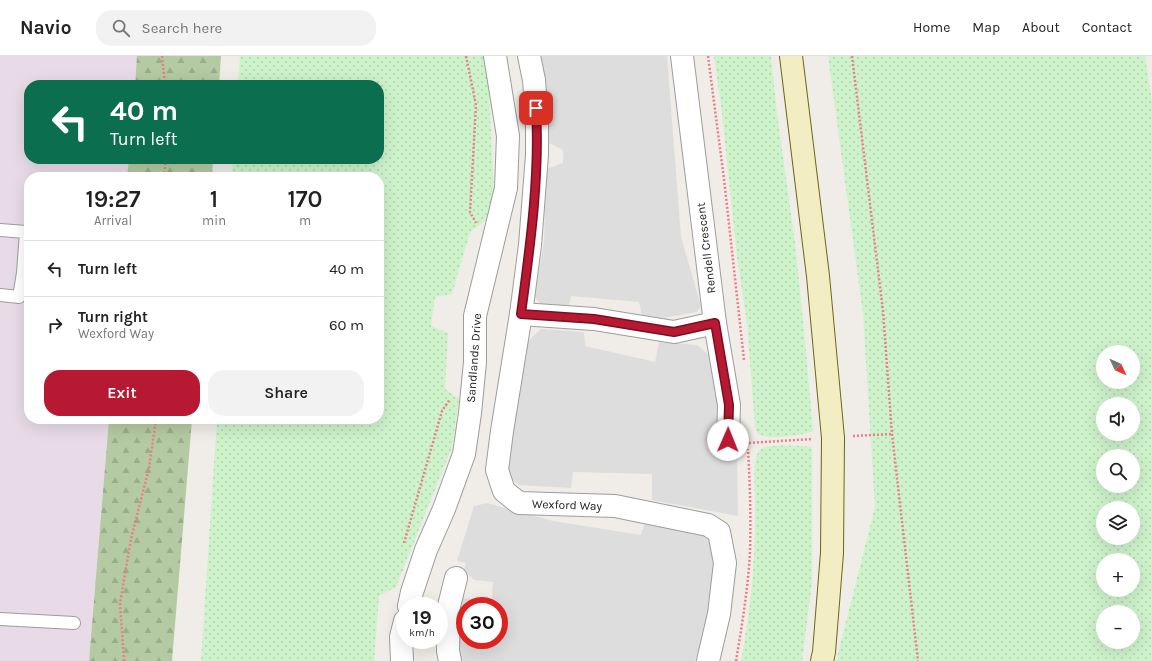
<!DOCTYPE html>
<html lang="en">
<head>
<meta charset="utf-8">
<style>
  body { margin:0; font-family:Karla,sans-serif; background:#f2f2f2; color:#222; height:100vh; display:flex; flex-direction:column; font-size:15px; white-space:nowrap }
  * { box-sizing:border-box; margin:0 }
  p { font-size:13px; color:#767676 }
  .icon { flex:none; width:22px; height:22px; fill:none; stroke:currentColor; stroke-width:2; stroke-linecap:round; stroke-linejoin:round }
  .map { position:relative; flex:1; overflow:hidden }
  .sheet { position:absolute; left:24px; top:116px; width:360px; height:252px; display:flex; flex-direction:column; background:#fff; border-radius:16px; box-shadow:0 4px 16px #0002 }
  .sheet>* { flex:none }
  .guide { position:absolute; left:24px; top:24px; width:360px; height:84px; border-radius:16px; box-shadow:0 4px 16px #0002; background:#0b6e4f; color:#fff; overflow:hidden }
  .needle { width:26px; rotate:134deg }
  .fabs { position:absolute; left:1096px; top:289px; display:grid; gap:8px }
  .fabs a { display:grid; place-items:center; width:44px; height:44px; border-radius:50%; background:#fff; box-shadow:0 4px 16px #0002; font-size:20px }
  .speed { position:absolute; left:396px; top:541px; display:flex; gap:8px; font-size:20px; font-weight:700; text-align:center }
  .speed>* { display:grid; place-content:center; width:52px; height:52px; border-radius:50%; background:#fff; box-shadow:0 4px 16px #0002; line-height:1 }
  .speed small { font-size:10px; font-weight:400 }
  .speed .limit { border:6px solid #d22; background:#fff; color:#111 }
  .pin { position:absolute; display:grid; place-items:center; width:34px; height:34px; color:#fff; margin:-17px; border-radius:8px; box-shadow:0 2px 6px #0006 }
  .me { position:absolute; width:44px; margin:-22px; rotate:1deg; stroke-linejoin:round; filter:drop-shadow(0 0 3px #0008) }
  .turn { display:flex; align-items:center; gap:14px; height:84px; padding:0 20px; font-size:18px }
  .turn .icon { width:52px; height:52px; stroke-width:2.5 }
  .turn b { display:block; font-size:28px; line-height:34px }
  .eta { display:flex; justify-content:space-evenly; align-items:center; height:68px; text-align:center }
  .eta b { font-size:24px; font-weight:600; line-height:28px }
  .action { display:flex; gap:8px; margin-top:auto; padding:8px 20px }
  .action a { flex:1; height:46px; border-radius:16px; background:#b71932; color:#fff; font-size:16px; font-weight:600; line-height:46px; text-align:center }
  .action a+a { background:#f2f2f2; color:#222 }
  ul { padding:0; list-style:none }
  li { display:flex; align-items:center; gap:12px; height:56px; padding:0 20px; border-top:1px solid #e0e0e0 }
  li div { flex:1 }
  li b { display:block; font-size:15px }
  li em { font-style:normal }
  header { display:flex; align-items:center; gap:24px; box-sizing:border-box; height:56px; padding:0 20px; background:#fff; border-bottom:1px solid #e0e0e0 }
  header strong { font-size:19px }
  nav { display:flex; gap:22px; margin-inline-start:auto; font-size:14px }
  .search { width:280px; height:36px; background:#f2f2f2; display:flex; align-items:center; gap:10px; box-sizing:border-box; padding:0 14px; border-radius:16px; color:#767676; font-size:15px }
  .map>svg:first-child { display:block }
</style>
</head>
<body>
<header>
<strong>Navio</strong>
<div class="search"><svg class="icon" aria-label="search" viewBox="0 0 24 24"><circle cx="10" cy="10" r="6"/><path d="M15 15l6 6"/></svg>Search here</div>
<nav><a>Home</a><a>Map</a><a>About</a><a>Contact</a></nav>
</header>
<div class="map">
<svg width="1152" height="605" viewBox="0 0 1152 605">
  <defs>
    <pattern id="forest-firs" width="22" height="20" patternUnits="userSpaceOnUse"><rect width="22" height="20" fill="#b4caa2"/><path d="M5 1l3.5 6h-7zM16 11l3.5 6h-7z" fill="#9aad8b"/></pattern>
    <pattern id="park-dots" width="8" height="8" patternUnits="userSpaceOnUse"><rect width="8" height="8" fill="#cef3cb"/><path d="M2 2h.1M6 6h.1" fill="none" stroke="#b1d0ae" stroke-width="1.8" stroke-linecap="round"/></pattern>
  </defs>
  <rect width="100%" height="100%" fill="#f0ece8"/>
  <g fill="#dedddd" fill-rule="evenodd">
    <polygon points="537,0 667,0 681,181 701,250 697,256 663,262 642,260 639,246 571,240 568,254 542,250 532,237 533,226 538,221 544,185 546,113 563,107 563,94 549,87 543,22"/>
    <polygon points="541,273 584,276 585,290 655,306 659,286 697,289 709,299 720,351 720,393 737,397 738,460 652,444 652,418 573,416 571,432 519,429 506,418 525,288"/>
    <path d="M487,447l66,18 88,14 4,-13 61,11 12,12 -5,57 -18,59h-239v-63l36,2 1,-18 -19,-2 -10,-10 2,-7 -9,-2 17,-55zM465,550h34v34h-34z"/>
  </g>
  <polygon fill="#e8dbe7" points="0,0 137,0 135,29 29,29 29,103 129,103 127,121 29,121 29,363 109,363 89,605 0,605"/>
  <g fill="url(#forest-firs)">
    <polygon points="137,0 221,0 219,29 135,29"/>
    <polygon points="129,103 213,103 212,121 127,121"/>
    <polygon points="109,363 192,363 172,605 89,605"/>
  </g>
  <g fill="url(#park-dots)" fill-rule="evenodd">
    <polygon points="240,0 483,0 488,18 494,136 488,163 470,176 452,238 435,241 431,270 448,277 445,333 459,343 452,391 396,531 379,540 374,605 201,605 217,363 379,363 379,121 232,121 233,103 379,103 379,29 238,29"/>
    <path d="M714,0h57l6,57 18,130 10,97 8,91c-9,4 -44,9 -53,4 -3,-2 -4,-5 -5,-8l-8,-104 -10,-67 -16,-151z"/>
    <path d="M828,0h317l7,46v559h-316l39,-154 -12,-193zM1103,296h30v30h-30zM1103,348h30v30h-30zM1103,400h30v30h-30zM1103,452h30v30h-30zM1103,504h30v30h-30zM1103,556h30v30h-30z"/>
    <path d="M801,390l11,1v136l-10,78h-61c10,-52 15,-105 14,-158 0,-12 -4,-46 6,-54 8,-5 31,-3 40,-3z"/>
  </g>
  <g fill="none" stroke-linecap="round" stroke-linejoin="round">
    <defs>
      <g id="service">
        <polyline points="0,174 26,176 23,217 19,241 0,239"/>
        <polyline points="0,563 74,567"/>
      </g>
      <g id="minor">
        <polyline points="529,0 534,24 537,67 537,99 530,189 521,258 502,375 497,414 504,435 519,447 615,450 708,469 719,476 725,507 719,558 708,605"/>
        <polyline points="682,0 715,267 729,349 728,384"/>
        <polyline points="521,258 594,263 674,276 715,267"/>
        <polyline points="409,550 412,536 426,494 444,453 464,398 470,357 475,306 475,260 506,132 508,80 495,0"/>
        <polyline points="402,605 401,581 405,565"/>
        <polyline points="450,605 448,595 449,550 456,522"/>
      </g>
      <polyline id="secondary" points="791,0 818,220 833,382 832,497 824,596 822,605"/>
    </defs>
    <use href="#service" stroke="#9d9d9d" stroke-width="14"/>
    <use href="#minor" stroke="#9d9d9d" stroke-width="24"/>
    <use href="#secondary" stroke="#6c6713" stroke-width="24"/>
    <g stroke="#e97f85" stroke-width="2.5" stroke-dasharray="2 2" stroke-linecap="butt">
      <polyline points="162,0 165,29"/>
      <polyline points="466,0 476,49 470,156 476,167"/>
      <polyline points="708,0 724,123 744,304"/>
      <polyline points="852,0 883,255 892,378 918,605"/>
      <polyline points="164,121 166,103"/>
      <polyline points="853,380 892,378"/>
      <polyline points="749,387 812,383"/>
      <polyline points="404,487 442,355 450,343"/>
      <polyline points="124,605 120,547 131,483 149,412 156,363"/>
      <path d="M736,605c6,-36 12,-72 14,-109 1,-34 0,-69 -2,-103"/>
    </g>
    <use href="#service" stroke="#fff" stroke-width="12"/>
    <use href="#minor" stroke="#fff" stroke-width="22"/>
    <use href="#secondary" stroke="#f2edc3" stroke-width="22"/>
  </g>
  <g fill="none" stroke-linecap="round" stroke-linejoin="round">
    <defs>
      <path id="route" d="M536,52c4,68 -6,139 -15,206l73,5 80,13 41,-9 14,82 -1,35"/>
    </defs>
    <use href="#route" stroke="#771020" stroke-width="10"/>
    <use href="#route" stroke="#b71932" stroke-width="7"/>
  </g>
  <g text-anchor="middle" stroke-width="3.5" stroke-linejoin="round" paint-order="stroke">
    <g font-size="12" fill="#202020" stroke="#fff">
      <text transform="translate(706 192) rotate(-97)" y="4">Rendell Crescent</text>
      <text transform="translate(474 302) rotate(-86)" y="4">Sandlands Drive</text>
      <text transform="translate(567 449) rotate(2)" y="4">Wexford Way</text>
    </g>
  </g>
</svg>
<div class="fabs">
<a><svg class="needle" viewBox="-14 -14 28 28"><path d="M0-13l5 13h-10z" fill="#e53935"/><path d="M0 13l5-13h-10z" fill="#767676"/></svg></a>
<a><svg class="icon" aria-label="sound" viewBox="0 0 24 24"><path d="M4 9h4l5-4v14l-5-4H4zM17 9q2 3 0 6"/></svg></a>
<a><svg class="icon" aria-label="search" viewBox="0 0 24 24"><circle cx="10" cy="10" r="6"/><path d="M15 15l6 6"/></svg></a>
<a><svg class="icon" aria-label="layers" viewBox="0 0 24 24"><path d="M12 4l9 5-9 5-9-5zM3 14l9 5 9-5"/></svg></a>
<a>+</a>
<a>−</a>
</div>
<div class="speed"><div>19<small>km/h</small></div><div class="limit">30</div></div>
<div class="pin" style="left:536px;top:52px;background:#d93025"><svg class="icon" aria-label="arrive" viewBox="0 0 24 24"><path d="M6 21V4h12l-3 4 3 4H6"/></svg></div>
<svg class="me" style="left:728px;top:384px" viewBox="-20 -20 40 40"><circle r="19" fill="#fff"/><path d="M0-13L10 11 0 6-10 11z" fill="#b71932"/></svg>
<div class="guide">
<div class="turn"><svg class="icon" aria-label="left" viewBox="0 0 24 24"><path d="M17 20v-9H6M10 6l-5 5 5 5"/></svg><div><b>40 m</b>Turn left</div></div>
</div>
<section class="sheet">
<div class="eta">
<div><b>19:27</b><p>Arrival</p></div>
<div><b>1</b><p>min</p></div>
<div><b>170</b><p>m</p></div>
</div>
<ul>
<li><svg class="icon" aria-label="left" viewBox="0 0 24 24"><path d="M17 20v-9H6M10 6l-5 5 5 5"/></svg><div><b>Turn left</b></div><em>40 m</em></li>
<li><svg class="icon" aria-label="right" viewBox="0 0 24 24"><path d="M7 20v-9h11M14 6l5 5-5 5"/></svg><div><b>Turn right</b><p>Wexford Way</p></div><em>60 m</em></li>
</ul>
<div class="action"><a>Exit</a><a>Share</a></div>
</section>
</div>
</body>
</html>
